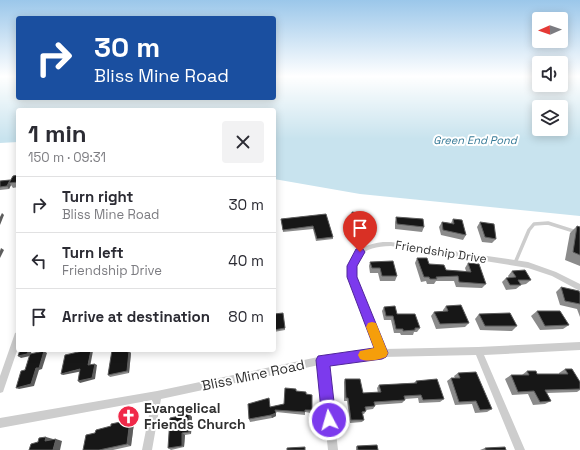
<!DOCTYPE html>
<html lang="en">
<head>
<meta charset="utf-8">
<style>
  body { margin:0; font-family:"Space Grotesk",sans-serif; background:#f2f2f3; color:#2b2b33; height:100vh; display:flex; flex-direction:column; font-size:15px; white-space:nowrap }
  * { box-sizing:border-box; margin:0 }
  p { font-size:13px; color:#7c7c81 }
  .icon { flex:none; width:22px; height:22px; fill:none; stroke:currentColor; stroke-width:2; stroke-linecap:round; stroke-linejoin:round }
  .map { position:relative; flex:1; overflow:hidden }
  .panel { position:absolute; left:16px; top:108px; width:260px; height:244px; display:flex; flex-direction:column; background:#fff; border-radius:4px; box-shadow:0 2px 10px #0003 }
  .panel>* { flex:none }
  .banner { position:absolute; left:16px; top:16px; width:260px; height:84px; border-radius:4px; box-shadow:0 2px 10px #0003; background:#1a4fa0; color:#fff; overflow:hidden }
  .needle { width:26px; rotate:268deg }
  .buttons { position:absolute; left:532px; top:12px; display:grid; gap:8px }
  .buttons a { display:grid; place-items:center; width:36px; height:36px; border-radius:4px; background:#fff; box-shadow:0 2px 10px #0003; font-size:20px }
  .pin { position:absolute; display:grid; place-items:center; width:34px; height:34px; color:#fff; margin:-41px -17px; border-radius:50% 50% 50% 0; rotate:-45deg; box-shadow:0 0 4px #0007 }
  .pin .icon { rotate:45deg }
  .me { position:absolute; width:44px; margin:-22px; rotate:354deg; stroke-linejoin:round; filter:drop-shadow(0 0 3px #0008) }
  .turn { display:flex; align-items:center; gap:14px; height:84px; padding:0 12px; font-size:18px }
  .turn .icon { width:52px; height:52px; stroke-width:2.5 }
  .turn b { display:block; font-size:28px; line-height:34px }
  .round { display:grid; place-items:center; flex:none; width:42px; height:42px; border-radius:4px; background:#f2f2f3 }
  .headline { display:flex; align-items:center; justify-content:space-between; height:68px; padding:0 12px }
  h1 { font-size:24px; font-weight:600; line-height:30px }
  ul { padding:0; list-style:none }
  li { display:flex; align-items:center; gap:12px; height:56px; padding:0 12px; border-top:1px solid #e1e1e2 }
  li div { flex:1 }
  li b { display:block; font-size:15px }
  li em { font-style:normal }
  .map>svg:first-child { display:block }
</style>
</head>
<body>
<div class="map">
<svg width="580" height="450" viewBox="0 0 580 450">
  <rect width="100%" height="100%" fill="#fff"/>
  <path fill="#c8e3ee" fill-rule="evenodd" d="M0,76h18v22h256v-22h265v9h22v-9h19v140l-220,-22 -86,-15v-69h-256v32l-18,1zM539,107h22v22h-22z"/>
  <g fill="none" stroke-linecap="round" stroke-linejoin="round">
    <polyline stroke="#cdcdcd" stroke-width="3.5" points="515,263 529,230 534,224 548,223 580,233"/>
    <g fill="#cdcdcd" fill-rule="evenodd">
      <path d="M383,242h8l137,20 28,10 24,12v7l-28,-15 -24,-8 -137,-22c-24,1 -35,5 -36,31l29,72 94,-2 102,-5v8l-96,5 41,95h-10l-39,-95 -94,2 -54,6 10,87h-10l-9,-85 -158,34 -9,51h-10l10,-50 -152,28v-10l157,-27 166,-35 54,-7 -28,-72c0,-24 11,-32 34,-35z"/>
      <polygon points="18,332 18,348 4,389 3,392 0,393 0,376 14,336 15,333"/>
    </g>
  </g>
  <g fill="#8b8b8b">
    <polygon points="18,175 18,187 13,188 11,185 9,189 0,190 0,181 10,180"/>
    <polygon points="352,212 365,223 364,228 351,227"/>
    <polygon points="326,214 333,237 333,239 316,241 313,229 283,232 281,219"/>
    <polygon points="396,217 424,227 422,232 395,229 395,222"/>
    <polygon points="453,219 466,235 463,240 441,235 439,227 442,222 451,223"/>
    <polygon points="480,222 496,239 492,243 482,242 477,227"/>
    <polygon points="577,226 580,227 580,266 565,260 570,233"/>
    <polygon points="417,258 429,264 446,270 466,271 465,268 468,263 486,284 482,288 456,287 454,281 436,281 434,284 427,284 426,281 421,282 415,263"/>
    <polygon points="370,262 397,276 395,281 380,281 378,273 370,273 369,266"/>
    <polygon points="512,271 531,280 526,284 521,285 516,289 506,290 502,282 506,278 509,278 508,276"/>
    <polygon points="561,287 580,293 580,317 577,309 560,305 556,292"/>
    <polygon points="446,306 469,323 465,327 436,329 431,316 434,312 443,311 443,310"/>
    <polygon points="384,307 397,314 420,328 417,332 414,332 413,335 401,335 400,333 394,333 391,320 384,320 382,311"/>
    <polygon points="537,311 569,325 563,329 540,330 531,316"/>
    <polygon points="274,314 285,328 285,330 274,332"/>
    <polygon points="479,314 517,326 512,331 480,330 475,319"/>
    <polygon points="106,350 129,350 129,352 131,353 129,373 110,377 108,375 112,350 107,351"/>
    <polygon points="565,369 580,382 580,390 577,392 547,393 551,401 545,404 533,405 528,394 512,395 505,379 511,375 522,375 527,371 537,374 559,374 559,373"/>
    <polygon points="458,373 492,409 487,412 475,413 472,404 455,405 447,381 451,378 455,378 454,376"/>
    <polygon points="345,379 363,393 378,393 377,388 379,385 414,383 416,381 444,399 440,402 419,403 418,398 405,399 405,400 402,403 375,405 375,406 373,409 366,410 366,411 364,414 363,414 364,420 362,422 350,423 347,401 344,401 344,382"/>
    <polygon points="296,391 306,394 312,410 311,413 305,412 305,415 276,412 276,416 272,418 250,422 249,419 270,407 284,404"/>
    <polygon points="189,414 192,417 191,434 185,435 184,447 171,450 168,448"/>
    <polygon points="134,423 131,446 113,450 83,450 95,433"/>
    <polygon points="357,446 378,450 356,450 356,447"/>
    <polygon points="485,448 506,450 480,450"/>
  </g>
  <g fill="#5d5d5d">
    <polygon points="9,183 11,185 9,189 7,186"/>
    <polygon points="2,213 4,215 0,225 0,217"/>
    <polygon points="1,248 4,250 0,258 0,251"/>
    <polygon points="29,350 32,350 30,356 21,358 18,356"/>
    <polygon points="91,350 93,351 90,367 88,365"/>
    <polygon points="44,351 47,353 42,369 39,370 34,386 19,389 16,388 36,368"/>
    <polygon points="129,351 131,353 129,373 127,371"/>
    <polygon points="95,364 97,365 95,379 80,383 78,381"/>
    <polygon points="80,369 83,371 63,375 61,374"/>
    <polygon points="276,413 276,416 272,418 271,415"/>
    <polygon points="189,414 192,417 191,434 189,432"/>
    <polygon points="130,420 134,423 131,446 127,444"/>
    <polygon points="182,433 185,435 184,447 182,446"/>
    <polygon points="46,437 53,439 52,443 45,441"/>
    <polygon points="56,439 62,441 60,450 53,450"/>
  </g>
  <g fill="#171717" stroke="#5d5d5d">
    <polygon points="18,175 18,182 9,183 13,176"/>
    <polygon points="10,180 7,186 0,187 0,181"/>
    <polygon points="352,212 365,214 365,223 352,222"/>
    <polygon points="326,214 333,237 317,239 313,226 283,230 281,219"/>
    <polygon points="396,217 423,219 424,227 397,224"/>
    <polygon points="453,219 462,220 466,235 443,230 442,222 454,224"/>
    <polygon points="480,222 494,224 496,239 485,237"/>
    <polygon points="577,226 580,227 580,255 573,252"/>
    <polygon points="417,258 427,258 429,264 444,265 446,270 471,272 468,263 479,264 486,284 459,282 458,276 436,277 437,279 430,279 429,277 424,277"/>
    <polygon points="393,261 397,276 382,276 380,268 372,268 370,262"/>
    <polygon points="525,270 531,280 518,280 521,285 510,285 506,278 516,277 512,271"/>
    <polygon points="561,287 579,291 580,293 580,304 565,301"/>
    <polygon points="461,305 469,323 440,324 434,312 448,311 446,306"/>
    <polygon points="395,306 397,314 415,314 420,328 415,328 415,330 403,331 403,329 396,329 393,316 386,316 384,307"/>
    <polygon points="537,311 560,311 569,325 545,326"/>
    <polygon points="283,313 285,328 274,330 274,314"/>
    <polygon points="510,313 517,326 485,326 479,314"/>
    <polygon points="20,350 29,350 27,354 18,356"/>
    <polygon points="87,350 91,350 88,365 95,364 92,378 78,381 80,369 61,374 65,355"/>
    <polygon points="112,350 127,350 127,352 129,351 127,371 108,375"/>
    <polygon points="44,351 39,368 36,368 31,384 16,388 21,371 25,370 30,354"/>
    <polygon points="565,369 572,369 580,382 580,389 545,390 551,401 540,402 534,391 518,392 511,375 529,375 527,371 536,371 537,374 568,374"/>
    <polygon points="476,372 492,409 480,410 476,401 459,402 451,378 460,378 458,373"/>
    <polygon points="345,379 360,379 363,393 381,392 379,385 417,383 416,381 437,379 444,399 423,400 421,395 404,396 405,400 374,402 375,406 365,407 366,411 362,412 364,420 351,420 348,398 346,398"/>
    <polygon points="285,388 296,389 296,391 306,392 306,394 312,395 312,410 305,410 305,412 275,410 276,413 271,415 249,419 248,404 269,398 270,407 284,404"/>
    <polygon points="189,414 189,432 182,433 182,446 168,448 170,418"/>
    <polygon points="130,420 127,444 99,450 83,450 86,435 95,433 96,430 111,426 111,424"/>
    <polygon points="46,437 45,441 56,439 53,450 29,450 31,444 38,442 39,438"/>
    <polygon points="377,445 378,450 358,450 357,446"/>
    <polygon points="305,447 305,450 287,450 287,448"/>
    <polygon points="505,447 506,450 486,450 485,448"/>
  </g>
  <linearGradient id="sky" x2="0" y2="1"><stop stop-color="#9bc7ea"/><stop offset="0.55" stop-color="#fff"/><stop offset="1" stop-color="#fff" stop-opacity="0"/></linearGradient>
  <rect width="580" height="139" fill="url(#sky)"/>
  <polygon fill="#7c3aed" stroke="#51269a" points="360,248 363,249 365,252 357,266 357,277 388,353 386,357 382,359 330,366 336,420 334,425 329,427 324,425 322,420 316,360 318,356 374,348 347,277 347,266 356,249"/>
  <path fill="#f59e0b" d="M372,322l4,1 12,30 -2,4c-7,3 -19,5 -26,2l-2,-4 2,-4 14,-3 -8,-21 2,-4z"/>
  <defs>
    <symbol id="church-disc" viewBox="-11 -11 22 22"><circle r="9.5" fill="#f02949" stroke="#fff"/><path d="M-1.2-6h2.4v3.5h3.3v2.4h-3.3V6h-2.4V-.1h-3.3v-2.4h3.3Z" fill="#fff"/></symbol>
  </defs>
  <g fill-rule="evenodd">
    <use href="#church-disc" x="116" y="404" width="25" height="25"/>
  </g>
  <g text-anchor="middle" stroke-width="4" stroke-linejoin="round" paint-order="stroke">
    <g font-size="11" font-style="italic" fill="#387b98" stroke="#fff">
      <text x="475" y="144">Green End Pond</text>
    </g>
    <g font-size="12" fill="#303030" stroke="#fff">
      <text transform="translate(441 252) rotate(9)" y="4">Friendship Drive</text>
    </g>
    <g font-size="14" fill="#303030" stroke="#fff">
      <text transform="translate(253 375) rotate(-12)" y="5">Bliss Mine Road</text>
    </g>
    <g font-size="14" font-weight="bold" fill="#303030" stroke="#fff" text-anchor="start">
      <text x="144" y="413">Evangelical<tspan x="144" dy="16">Friends Church</tspan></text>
    </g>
  </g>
</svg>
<div class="buttons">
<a><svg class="needle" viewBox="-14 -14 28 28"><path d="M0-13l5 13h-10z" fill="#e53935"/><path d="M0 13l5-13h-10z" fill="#7c7c81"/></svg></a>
<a><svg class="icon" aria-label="sound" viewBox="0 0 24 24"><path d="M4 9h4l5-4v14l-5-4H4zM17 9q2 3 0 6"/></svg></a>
<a><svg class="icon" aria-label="layers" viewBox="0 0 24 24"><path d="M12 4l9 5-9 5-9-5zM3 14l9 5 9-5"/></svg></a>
</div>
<div class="pin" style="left:360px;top:252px;background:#d93025"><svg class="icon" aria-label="arrive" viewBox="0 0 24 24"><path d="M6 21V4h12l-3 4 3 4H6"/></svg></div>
<svg class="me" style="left:329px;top:420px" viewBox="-20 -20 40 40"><circle r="17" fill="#7c3aed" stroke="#fff" stroke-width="3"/><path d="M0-11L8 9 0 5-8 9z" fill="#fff"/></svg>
<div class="banner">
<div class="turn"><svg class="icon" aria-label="right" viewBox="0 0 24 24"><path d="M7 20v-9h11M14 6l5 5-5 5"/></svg><div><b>30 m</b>Bliss Mine Road</div></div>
</div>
<section class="panel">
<div class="headline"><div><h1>1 min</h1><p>150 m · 09:31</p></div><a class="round"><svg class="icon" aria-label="close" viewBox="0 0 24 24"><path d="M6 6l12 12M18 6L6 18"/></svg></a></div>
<ul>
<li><svg class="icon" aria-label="right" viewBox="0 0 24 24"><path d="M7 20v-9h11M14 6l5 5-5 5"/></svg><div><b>Turn right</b><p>Bliss Mine Road</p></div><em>30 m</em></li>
<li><svg class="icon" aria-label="left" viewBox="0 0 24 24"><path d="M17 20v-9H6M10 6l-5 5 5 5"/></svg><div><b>Turn left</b><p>Friendship Drive</p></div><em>40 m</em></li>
<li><svg class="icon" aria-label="arrive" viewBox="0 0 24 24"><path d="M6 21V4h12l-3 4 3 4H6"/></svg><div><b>Arrive at destination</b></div><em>80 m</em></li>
</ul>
</section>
</div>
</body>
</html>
